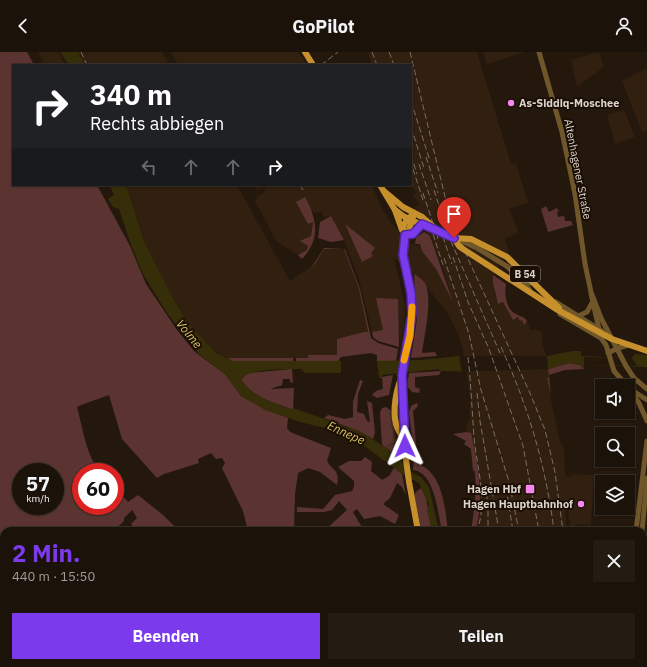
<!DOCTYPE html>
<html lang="de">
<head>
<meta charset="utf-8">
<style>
  body { margin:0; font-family:"IBM Plex Sans",sans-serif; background:#241b13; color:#f1f3f6; height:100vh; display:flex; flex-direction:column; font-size:15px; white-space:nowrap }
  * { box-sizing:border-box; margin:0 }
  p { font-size:13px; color:#a09e9c }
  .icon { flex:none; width:22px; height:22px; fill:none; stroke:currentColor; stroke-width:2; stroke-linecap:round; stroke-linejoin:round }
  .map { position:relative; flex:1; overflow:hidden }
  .side { position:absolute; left:0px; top:475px; width:647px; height:140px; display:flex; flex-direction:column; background:#1b120a; border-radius:12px 12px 0 0; box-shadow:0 1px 3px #0004,0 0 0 1px #39322b }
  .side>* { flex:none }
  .banner { position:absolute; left:12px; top:12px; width:400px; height:122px; border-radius:0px; box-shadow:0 1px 3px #0004,0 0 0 1px #39322b; background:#202124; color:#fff; overflow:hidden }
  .buttons { position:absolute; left:595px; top:327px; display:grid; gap:8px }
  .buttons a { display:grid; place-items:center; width:40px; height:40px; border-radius:0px; background:#1b120a; box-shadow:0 1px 3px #0004,0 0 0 1px #39322b; font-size:20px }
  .speed { position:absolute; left:12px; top:411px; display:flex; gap:8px; font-size:20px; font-weight:700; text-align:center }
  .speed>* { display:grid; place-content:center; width:52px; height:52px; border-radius:50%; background:#1b120a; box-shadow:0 1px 3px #0004,0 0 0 1px #39322b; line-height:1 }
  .speed small { font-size:10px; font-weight:400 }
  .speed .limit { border:6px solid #d22; background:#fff; color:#111 }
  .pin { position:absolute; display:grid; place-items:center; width:34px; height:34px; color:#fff; margin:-41px -17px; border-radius:50% 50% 50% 0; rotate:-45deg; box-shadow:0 0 4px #0007 }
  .pin .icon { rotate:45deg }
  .me { position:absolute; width:44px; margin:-22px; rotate:359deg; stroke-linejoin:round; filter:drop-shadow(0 0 3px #0008) }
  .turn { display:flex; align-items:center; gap:14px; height:84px; padding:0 12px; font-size:18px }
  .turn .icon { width:52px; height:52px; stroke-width:2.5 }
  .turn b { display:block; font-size:28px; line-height:34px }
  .lanes { display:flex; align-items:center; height:38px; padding:0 12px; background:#0003; justify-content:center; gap:20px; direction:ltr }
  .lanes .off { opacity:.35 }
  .round { display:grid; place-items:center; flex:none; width:42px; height:42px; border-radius:0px; background:#241b13 }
  .headline { display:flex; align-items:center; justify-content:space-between; height:68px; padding:0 12px }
  h1 { font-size:24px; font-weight:700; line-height:30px; color:#7c3aed }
  .cta { display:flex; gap:8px; margin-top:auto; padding:8px 12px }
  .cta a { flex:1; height:46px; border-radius:0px; background:#7c3aed; color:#fff; font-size:16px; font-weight:700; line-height:46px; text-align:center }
  .cta a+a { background:#241b13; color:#f1f3f6 }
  header { display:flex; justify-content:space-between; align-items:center; height:52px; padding:0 12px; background:#1b120a; font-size:18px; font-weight:700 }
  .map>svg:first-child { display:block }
</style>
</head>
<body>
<header><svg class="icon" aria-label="back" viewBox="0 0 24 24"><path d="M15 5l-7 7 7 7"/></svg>GoPilot<svg class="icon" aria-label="person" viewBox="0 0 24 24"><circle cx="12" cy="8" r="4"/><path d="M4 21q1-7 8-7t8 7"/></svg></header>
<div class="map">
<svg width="647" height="615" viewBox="0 0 647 615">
  <rect width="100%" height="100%" fill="#24180d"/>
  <g fill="#311f10">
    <polygon points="38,0 59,0 65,13 45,13"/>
    <polygon points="78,0 162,0 170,13 85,13"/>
    <polygon points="171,0 298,0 307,13 178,13"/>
    <polygon points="368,0 477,0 511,112 516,111 528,151 509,157 519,181 505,186 509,200 493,223 495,242 498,252 503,250 506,252 513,268 518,265 522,268 524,272 527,269 531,279 534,277 542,280 542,292 547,304 549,325 547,326 550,343 560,390 564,396 565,422 568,425 571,425 572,422 594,423 591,473 576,472 575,474 570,475 567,450 565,450 567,479 471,479 476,442 471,381 467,380 466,375 470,366 470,344 463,297 458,282 447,260 421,228 394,206 405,253 404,275 400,291 397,247 383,278 372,280 359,227 344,188 331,164 324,165 321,160 313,161 312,158 308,172 313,170 311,184 301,189 308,194 308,198 298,203 277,190 255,149 258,144 264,141 265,136 256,138 254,133 372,133 379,151 391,171 413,193 420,193 422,199 436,217 452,247 444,219 430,184 427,183 420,161 413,157 419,152 413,143 416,141 411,129 411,13 372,13"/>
    <polygon points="483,0 525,0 487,12"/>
    <polygon points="599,0 604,15 577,35 571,8"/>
    <polygon points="647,16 647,79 642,80 622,29"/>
    <polygon points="624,58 635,85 615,92 607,63"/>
    <polygon points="126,133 237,133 290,229 315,212 324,197 344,197 359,237 368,281 337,287 338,303 309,303 308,306 239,307 227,306 216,301 187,270 173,246 144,189"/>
    <polygon points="408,611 572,611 573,614 406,615"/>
  </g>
  <g fill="#5b3431" fill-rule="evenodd">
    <path d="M0,0h27l7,13h-21v120h84l33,61 16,38 31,46 18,22 30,22 16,22 47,22 -1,10 3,4 41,16 -4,13c6,11 13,8 10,24l-17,-13 -12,-4 -10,5 -3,21 -1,37h-46l-5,-20 -21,-43 3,-5 -3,-5 -6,1 -5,-6 -13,6 1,4 -35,11 -7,4 -35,-39 -13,-44 -28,10 -4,2c6,22 9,48 23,65h-19v34h34v-19l13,15 10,-7 25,20 16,16h-41l-7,-7 6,-6 -5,-8 -8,8v3l-11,10h-109v113h-4zM21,420h34v34h-34z"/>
    <path d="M305,145c12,22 16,42 -3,62l-4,-4 9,-5 1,-4 -8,-5 11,-5 2,-14 -5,2 -12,-22z"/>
    <polygon points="546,154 549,160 557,156 559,160 557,160 558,165 564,164 565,169 571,169 573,173 548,180 541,157"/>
    <polygon points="331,164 344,188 331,190 318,186 320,170"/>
    <polygon points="345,172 375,196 371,201 373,204 362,210"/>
    <polygon points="424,180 430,184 453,250 436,217 422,199 420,192 415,192 416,186"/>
    <polygon points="324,196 345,197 360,237 371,286 378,291 398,297 396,309 377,309 377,303 371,301 341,305 338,309 296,310 296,306 308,306 308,303 337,303 337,287 364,280 368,280 359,237 344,197 324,197 315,212 311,216"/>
    <path d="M414,222c3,2 10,6 12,11 6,18 -1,47 -4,68l13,-1 2,4 -26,2 6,-39z"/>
    <path d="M493,223l13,9c-2,11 0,25 10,30 5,3 8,2 11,7l-3,4 -2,-5 -2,1 -2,-4 -5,3 -10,-18 -5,2 -5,-21z"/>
    <polygon points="376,246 398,247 399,295 378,289 373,285 372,280 383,278"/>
    <polygon points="227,306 293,306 293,310 233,309"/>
    <polygon points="569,311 580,313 584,317 565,318 549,323 551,345 547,326 549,325 548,317"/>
    <path d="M292,317l1,14 -3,-1v-3h-7l-1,6 -12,4 24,-1 -1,22c-18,-7 -42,-13 -52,-31l7,-6z"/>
    <polygon points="441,319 439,323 415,325 415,335 420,337 419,341 412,340 407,334 409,321"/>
    <polygon points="393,323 389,343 377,346 372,343 376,339 383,337 382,325"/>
    <polygon points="360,328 363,329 358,342 357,360 364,362 367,369 370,370 367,349 372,351 375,381 373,387 359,379 324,366 328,363 345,367 353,365 353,350"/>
    <path d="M417,351l1,3 -5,5 5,53c25,9 27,44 30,67h-6c-4,-17 -7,-59 -29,-61l1,-14 -5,-43 2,-7z"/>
    <polygon points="386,355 391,359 398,405 382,393 380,361 382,356"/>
    <path d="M467,380l4,1c7,32 14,67 4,98h-4c3,-20 6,-38 4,-60h-2l-2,-22 -7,-5 2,-3 -13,-7z"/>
    <polygon points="365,405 372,410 371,419 382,428 389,424 394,416 402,422 406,443 402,435 397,431 390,446 383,452 399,463 395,472 380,464 364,467 357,457 353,460 364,479 324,479 347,458 339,449 332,458 324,460 297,460 297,455 323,457 335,443 352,439 354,435 354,429 338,415 349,409 361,409"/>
    <polygon points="421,436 426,446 432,479 421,479 415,446 415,441"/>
    <polygon points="93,611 147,611 141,615 96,615"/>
    <polygon points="311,611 385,611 383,615 306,615"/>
  </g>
  <g fill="#362e09">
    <polygon points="60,0 78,0 85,13 69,13"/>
    <path d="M110,133h16l18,56 29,57 14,24 29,31 17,8h108v12h-36l-4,-4c-13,0 -53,-1 -60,10 10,18 34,24 51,31l1,-2 66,23 31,19 23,23 8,4 8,10 10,44h-7l-5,-21 2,-5 -10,-22 -17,-9 -36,-27 -32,-14v-3l-34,-8 -35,-12 -24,-14 -16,-22 -26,-20 -32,-41 -24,-39 -12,-29 -12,-36 -6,-2 -5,-8 6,-4z"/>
    <polygon points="573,299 581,299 581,304 632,306 635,302 647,303 647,315 584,313 584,317 580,313 569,311 548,317 470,320 441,319 439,317 382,323 382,326 379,326 377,309 421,308 459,304 547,304"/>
  </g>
  <g fill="#24180d">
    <polygon points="459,304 547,304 548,317 462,320"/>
    <polygon points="584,305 632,306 637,314 584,313"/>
  </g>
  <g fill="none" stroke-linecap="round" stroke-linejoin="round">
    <g stroke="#362e09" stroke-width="1">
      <polyline points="390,360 395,393"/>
      <polyline points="387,394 394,391"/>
      <polyline points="0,531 4,532"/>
      <polyline points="105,611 108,615"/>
      <polyline points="384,615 386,611"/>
    </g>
    <g stroke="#6f562b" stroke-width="5">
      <polyline points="539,0 562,80 575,142 585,212 591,240 601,266 626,314 634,326 647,337"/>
      <polyline points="508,215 529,237"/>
      <polyline points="511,217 530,231"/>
      <polyline points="591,242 599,277"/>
      <polyline points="556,250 602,279"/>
      <polyline points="560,262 601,286 606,293 614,319 627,334"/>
      <polyline points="578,264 587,260 592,251"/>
      <polyline points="608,301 618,296 629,293"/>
      <polyline points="628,336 639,351 647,369"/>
      <polyline points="630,337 647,348"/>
      <polyline points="636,479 647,389"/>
      <polyline points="642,479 647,426"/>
      <polyline points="623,615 624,611"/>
      <polyline points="629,615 630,611"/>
    </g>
    <g stroke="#c6912c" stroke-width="6">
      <polyline points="305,0 313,13"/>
      <polyline points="380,133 395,158 403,164 424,174"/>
      <polyline points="385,140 403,155 422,165"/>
      <polyline points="395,158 402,178"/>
      <polyline points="414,161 406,169 403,175 405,183 403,203 411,241 412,262 402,323 405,380 403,385 409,430 418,479"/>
      <polyline points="405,183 408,181 413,165"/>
      <polyline points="405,183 413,182 422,173"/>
      <path d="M402,324c-7,17 -13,46 1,61"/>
      <polyline points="389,615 391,611"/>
    </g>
    <g stroke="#796f65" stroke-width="1" stroke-dasharray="6 3" stroke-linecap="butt">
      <polyline points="81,0 87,13"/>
      <polyline points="372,0 377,13"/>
      <polyline points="389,0 394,13"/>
      <polyline points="410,0 448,157 469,209 530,341 545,378 555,420 563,479"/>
      <polyline points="321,13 338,0"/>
      <polyline points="411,49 430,109"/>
      <polyline points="411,75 424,116"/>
      <polyline points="411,103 417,122"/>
      <polyline points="426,105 438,141"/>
      <polyline points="419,112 431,148"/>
      <polyline points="413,117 423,148"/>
      <polyline points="300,133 303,138"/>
      <polyline points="434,138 449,185 500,301"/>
      <polyline points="423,141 438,187"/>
      <polyline points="440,176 452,212"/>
      <polyline points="433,182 443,213"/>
      <polyline points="453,205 468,250 489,297 523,394 539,479"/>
      <polyline points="444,206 469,282 481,338 509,430 519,479"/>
      <path d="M501,295c27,59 45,119 53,184"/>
      <path d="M468,305c3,27 4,53 6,80 3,32 14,63 3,94"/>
      <polyline points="477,341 480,369 499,479"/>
      <polyline points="506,436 513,479"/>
      <polyline points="486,441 488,450 488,479"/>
      <polyline points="524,611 525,615"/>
      <polyline points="538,611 539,615"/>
      <polyline points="549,611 550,615"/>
      <polyline points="559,611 559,615"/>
      <polyline points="568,611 568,615"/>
    </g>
    <polyline stroke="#6f562b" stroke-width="5" points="457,187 477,196 508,215"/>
    <g stroke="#c6912c" stroke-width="6">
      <polyline points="422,165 435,176"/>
      <polyline points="424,174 454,186 471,187 507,205 559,256"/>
      <polyline points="454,186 459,194 463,197 556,257 612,287 647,299"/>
    </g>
  </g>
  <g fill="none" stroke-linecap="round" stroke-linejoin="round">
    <defs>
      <polyline id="route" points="405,394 402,323 412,262 411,241 403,203 405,183 413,182 422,172 454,186"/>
    </defs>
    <use href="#route" stroke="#51269a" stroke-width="10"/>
    <use href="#route" stroke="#7c3aed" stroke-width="7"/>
    <polyline stroke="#f59e0b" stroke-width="7" points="404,308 410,284 412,255"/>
  </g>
  <g fill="#f688ed" stroke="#1b0f05" stroke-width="1.5">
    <circle cx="511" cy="51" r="4"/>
    <rect x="525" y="432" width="10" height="10" rx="2"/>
    <circle cx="581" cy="452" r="4"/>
  </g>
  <g text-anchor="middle" stroke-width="4" stroke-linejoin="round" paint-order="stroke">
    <rect fill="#1b0f05" stroke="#a29890" stroke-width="1" x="510" y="214" width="30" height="16" rx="3"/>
    <g font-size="10" font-weight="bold" fill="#dcd3cc">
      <text x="525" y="226">B 54</text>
    </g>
    <g font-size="11" font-weight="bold" fill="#dcd3cc" stroke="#1b0f05" text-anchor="end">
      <text x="519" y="55" text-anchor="start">As-Siddiq-Moschee</text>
      <text x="521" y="441">Hagen Hbf</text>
      <text x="573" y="456">Hagen Hauptbahnhof</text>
    </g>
    <g font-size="11" fill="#dcd3cc" stroke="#1b0f05">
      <text transform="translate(578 117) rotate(79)" y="4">Altenhagener Straße</text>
    </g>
    <g font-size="12" font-style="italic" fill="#d7c260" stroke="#1b0f05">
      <text transform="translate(189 282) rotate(51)" y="4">Volme</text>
      <text transform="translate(346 381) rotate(25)" y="4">Ennepe</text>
    </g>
  </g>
</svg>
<div class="buttons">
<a><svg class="icon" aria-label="sound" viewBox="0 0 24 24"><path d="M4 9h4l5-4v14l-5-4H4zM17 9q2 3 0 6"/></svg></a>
<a><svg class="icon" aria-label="search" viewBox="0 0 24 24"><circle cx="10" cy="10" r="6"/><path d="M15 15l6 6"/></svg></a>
<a><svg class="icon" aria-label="layers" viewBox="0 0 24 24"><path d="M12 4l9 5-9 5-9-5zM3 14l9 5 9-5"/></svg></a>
</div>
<div class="speed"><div>57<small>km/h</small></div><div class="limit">60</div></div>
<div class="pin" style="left:454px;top:186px;background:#d93025"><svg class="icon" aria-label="arrive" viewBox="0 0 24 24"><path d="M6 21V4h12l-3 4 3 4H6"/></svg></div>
<svg class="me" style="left:405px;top:394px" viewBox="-20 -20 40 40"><path d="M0-17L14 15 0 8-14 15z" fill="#7c3aed" stroke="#fff" stroke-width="4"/></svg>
<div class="banner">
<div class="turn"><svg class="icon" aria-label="right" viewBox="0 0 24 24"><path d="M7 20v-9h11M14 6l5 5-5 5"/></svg><div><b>340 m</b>Rechts abbiegen</div></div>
<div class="lanes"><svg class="icon off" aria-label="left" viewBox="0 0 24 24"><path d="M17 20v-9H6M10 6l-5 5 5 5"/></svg><svg class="icon off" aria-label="ahead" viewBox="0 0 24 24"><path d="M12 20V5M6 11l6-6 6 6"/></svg><svg class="icon off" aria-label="ahead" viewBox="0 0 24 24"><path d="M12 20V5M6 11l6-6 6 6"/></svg><svg class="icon" aria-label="right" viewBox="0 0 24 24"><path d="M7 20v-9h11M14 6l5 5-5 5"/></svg></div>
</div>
<section class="side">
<div class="headline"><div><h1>2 Min.</h1><p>440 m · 15:50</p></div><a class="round"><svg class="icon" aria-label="close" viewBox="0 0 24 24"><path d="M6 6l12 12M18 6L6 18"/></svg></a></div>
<div class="cta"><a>Beenden</a><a>Teilen</a></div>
</section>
</div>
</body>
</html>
